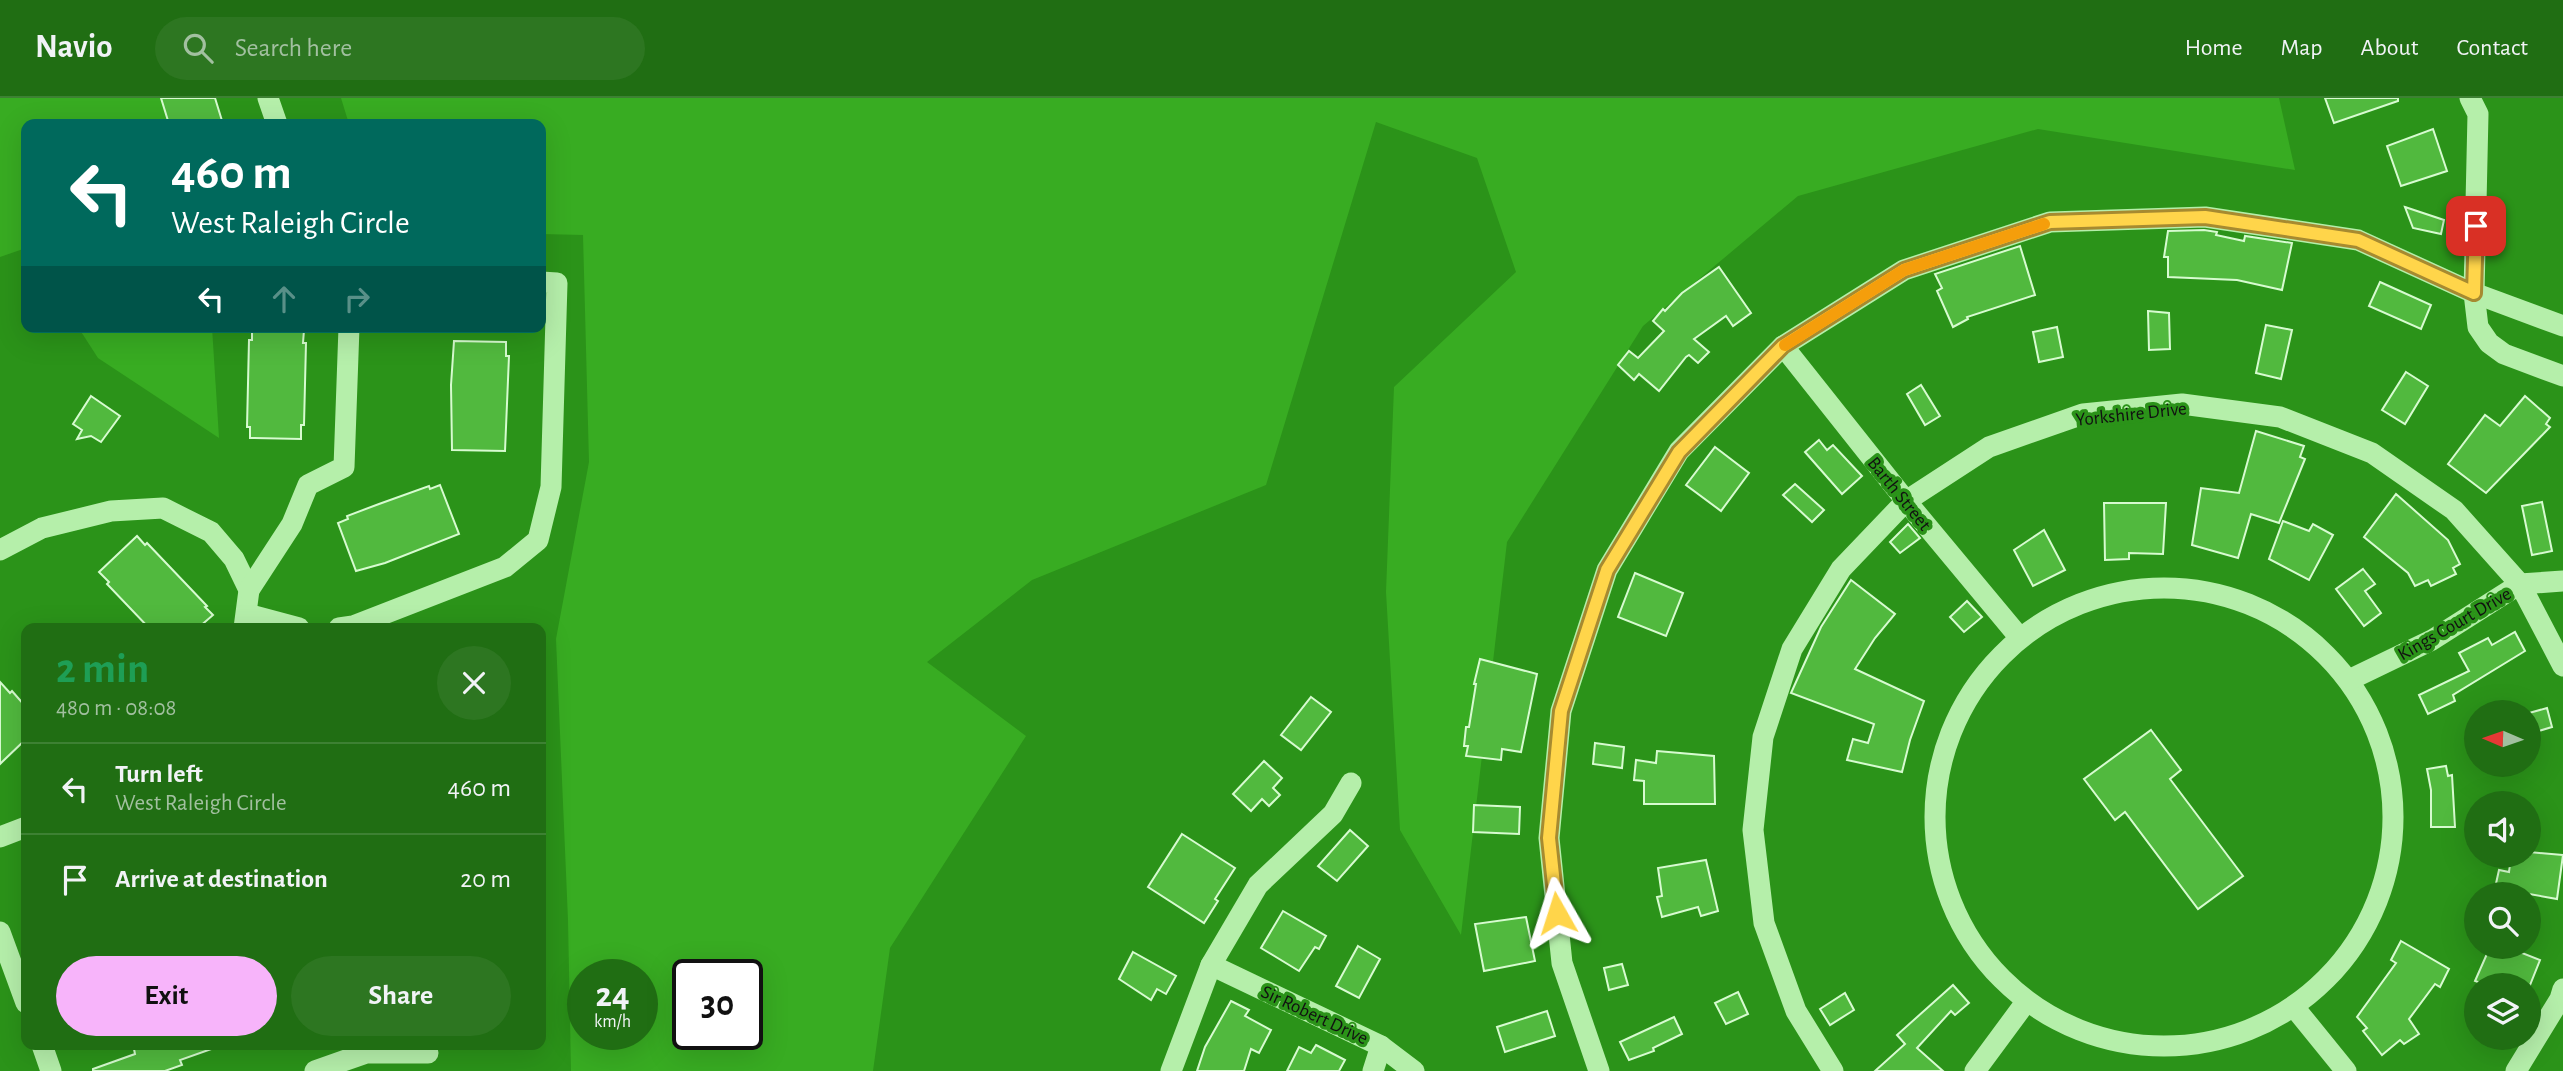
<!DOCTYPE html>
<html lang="en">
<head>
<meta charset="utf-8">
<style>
  body { margin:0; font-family:"Alegreya Sans",sans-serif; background:#2d7621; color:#f1f3f6; height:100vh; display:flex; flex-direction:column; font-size:26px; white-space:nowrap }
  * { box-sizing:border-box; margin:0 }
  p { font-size:23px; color:#a2c0a0 }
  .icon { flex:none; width:38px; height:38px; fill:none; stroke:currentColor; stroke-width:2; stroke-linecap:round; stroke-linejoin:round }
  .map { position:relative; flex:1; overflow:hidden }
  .panel { position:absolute; left:21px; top:525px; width:525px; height:427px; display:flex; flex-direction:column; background:#206e13; border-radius:14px; box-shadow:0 7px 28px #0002 }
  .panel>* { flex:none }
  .banner { position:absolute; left:21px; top:21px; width:525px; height:214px; border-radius:14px; box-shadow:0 7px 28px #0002; background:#00695c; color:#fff; overflow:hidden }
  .needle { width:46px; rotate:272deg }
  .fabs { position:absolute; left:2464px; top:602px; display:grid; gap:14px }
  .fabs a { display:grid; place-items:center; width:77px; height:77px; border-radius:50%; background:#206e13; box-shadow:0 7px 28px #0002; font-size:35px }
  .speed { position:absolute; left:567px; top:861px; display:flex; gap:14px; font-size:35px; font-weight:700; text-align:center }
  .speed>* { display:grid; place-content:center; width:91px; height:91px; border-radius:50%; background:#206e13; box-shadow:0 7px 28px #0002; line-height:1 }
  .speed small { font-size:18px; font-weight:400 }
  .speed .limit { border:4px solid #111; border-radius:10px; background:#fff; color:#111 }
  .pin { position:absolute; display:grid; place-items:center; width:60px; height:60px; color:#fff; margin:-30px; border-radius:14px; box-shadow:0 4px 10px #0006 }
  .me { position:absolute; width:77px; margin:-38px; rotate:354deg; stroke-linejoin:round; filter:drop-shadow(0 0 5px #0008) }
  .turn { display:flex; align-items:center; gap:24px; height:147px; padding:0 35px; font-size:32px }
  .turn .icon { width:91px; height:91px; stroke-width:2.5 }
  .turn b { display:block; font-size:49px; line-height:60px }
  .lanes { display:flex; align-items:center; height:66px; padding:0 35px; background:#0003; justify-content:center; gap:35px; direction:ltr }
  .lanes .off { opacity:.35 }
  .round { display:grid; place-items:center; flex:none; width:74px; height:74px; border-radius:37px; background:#2d7621 }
  .head { display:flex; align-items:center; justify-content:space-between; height:119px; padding:0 35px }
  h1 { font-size:42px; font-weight:700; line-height:52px; color:#1e9e55 }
  .cta { display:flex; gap:14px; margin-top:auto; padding:14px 35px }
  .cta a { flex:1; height:80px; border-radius:42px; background:#f7b4fa; color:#111; font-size:28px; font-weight:700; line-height:80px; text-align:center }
  .cta a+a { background:#2d7621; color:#f1f3f6 }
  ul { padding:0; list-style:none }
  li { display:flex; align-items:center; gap:21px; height:91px; padding:0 35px; border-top:2px solid #3d8133 }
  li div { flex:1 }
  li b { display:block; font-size:26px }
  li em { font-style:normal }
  header { display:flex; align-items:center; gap:42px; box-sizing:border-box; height:98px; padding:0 35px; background:#206e13; border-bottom:2px solid #3d8133 }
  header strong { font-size:33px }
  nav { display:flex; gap:38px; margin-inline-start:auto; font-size:24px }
  .search { width:490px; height:63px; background:#2d7621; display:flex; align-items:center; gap:18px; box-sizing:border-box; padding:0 24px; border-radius:38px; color:#a2c0a0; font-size:26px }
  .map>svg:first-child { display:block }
</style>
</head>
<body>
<header>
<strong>Navio</strong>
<div class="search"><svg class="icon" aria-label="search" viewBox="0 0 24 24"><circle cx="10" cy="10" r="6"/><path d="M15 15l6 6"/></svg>Search here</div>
<nav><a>Home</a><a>Map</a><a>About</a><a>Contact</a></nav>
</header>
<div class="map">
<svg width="2563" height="973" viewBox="0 0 2563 973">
  <rect width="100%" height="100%" fill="#2b9319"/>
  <g fill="#38ac22" fill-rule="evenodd">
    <polygon points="0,0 165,0 171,26 26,26 26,150 0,159"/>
    <path d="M341,0h1938l16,72 -257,-41 -240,67 -155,130 -136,216 -46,393 -61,-105 -14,-238 8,-205 122,-115 -39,-114 -101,-36 -110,363 -234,95 -105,82 99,74 -136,212 -17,123h-302l-3,-151 -12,-281 33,-177 -6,-227 -42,-1v-110h-192zM583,877h59v59h-59zM688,877h59v59h-59z"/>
    <polygon points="78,229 212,229 219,340 98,260"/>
  </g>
  <g fill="#51b93e" stroke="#d7fbd0" stroke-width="2">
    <polygon points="161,0 215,0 223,26 169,26"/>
    <polygon points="2325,0 2398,0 2398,3 2334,25"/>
    <polygon points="2433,31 2447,73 2401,88 2387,48"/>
    <polygon points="2405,109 2444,122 2441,136 2413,130"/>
    <polygon points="2204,132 2217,134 2216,137 2244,143 2245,138 2292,145 2282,192 2237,182 2168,179 2168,159 2164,159 2168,133"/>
    <polygon points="2020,148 2035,197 1967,219 1968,221 1953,229 1937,193 1942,190 1935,176"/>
    <polygon points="1719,169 1751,215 1733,228 1726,218 1694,241 1709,254 1698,265 1689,257 1686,259 1659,293 1639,276 1634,282 1618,267 1629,253 1638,260 1664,233 1653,223 1663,211 1665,213 1682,195"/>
    <polygon points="2380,184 2431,207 2421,231 2369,208"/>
    <polygon points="2148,213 2169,215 2170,251 2149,252"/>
    <polygon points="2266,227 2292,232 2281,281 2256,275"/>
    <polygon points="2057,229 2063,259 2039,264 2033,234"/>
    <polygon points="252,231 304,232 303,245 306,245 304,327 301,327 301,341 250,340 250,329 247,329 249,242 252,242"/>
    <polygon points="454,243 506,244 506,258 509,258 505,353 452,352 451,287"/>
    <polygon points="2406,274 2428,288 2405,326 2382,312"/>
    <polygon points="1921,287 1940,318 1925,327 1907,296"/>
    <polygon points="91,298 120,318 101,344 91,338 77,341 82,332 73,326"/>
    <polygon points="2525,298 2550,320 2546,326 2550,329 2486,395 2448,366 2485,317 2500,328"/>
    <polygon points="2256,333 2304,348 2300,359 2305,361 2279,425 2251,416 2238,460 2192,447 2201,390 2239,395"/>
    <polygon points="1819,342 1827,352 1833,347 1862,378 1842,396 1805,354"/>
    <polygon points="1715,349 1749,375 1721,413 1686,387"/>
    <polygon points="1795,386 1824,412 1812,424 1783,397"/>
    <polygon points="440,387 459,436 385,465 356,473 338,425 348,421 347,418 379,406 429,388 430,391"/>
    <polygon points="2396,396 2448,442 2460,466 2453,470 2456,476 2431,488 2428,482 2415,488 2408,475 2364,439"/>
    <polygon points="2542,404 2552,453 2532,457 2522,408"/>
    <polygon points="2104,405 2166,405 2163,456 2129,455 2129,461 2105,462"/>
    <polygon points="2283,423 2309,433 2313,426 2333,437 2309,482 2269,461"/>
    <polygon points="1908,426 1920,440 1900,455 1890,444"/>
    <polygon points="2044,432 2065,472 2033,488 2014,452"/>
    <polygon points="137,438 145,447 147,445 207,508 205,509 213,517 198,530 149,530 107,486 109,484 99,474"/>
    <polygon points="2363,471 2375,486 2365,493 2381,515 2364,528 2336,491"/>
    <polygon points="1635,475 1683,495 1666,538 1618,519"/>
    <polygon points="1851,482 1895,516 1875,540 1855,571 1924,603 1910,642 1902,674 1847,662 1853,641 1868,645 1874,626 1791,595 1821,529"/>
    <polygon points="1967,503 1982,519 1964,534 1950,519"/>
    <polygon points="2515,534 2525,553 2453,597 2455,603 2428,616 2419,597 2469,573 2459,555 2488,540 2492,547"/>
    <polygon points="1480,561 1537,576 1521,654 1502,651 1501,662 1466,658 1468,648 1464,648 1466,629 1469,629 1476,586 1474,586"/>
    <polygon points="0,584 10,595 12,593 26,609 26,641 0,666"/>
    <polygon points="1311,599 1331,614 1301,652 1281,637"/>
    <polygon points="2547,610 2552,629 2529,636 2529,615"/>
    <polygon points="2151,632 2181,672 2170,681 2243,778 2198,811 2125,714 2115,722 2084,681"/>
    <polygon points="1595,645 1624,649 1622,670 1593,666"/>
    <polygon points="1657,653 1714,658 1715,706 1644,706 1644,683 1634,682 1636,662 1656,665"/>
    <polygon points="1264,663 1282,680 1273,690 1280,697 1269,708 1262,701 1251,713 1233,696"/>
    <polygon points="2446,668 2448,678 2452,677 2455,729 2431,729 2431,692 2427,671"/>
    <polygon points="1474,707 1520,709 1519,736 1473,734"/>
    <polygon points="1350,732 1368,748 1337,783 1318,768"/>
    <polygon points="1182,736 1235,770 1215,801 1218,803 1204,825 1148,789"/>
    <polygon points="2529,754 2563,757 2557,801 2495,790 2499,772 2509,774 2511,758 2529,758"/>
    <polygon points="1706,762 1718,813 1701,818 1698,809 1662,819 1657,799 1662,798 1658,770"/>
    <polygon points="1283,813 1326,838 1319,851 1315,849 1299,873 1261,850"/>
    <polygon points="1526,819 1535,863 1484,873 1475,826"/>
    <polygon points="2401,843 2449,871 2440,889 2435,886 2409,921 2419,936 2404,946 2400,942 2382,957 2363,933 2367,930 2357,919 2396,865 2391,862"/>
    <polygon points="1358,848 1380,861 1359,900 1336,888"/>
    <polygon points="2490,849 2507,849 2540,862 2530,887 2486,887 2475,883"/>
    <polygon points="1133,854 1176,878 1166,896 1157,891 1151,902 1119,881"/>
    <polygon points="1622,866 1628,887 1609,892 1604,870"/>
    <polygon points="1953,887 1969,905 1955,917 1951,913 1917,950 1943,973 1875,973 1905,946 1897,937"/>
    <polygon points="1738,894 1748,916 1726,926 1715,905"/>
    <polygon points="1845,895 1854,912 1830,927 1820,911"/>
    <polygon points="1231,903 1249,912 1245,918 1271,932 1259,955 1251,951 1244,973 1197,973 1205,949"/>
    <polygon points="1547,913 1555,938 1505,954 1497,929"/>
    <polygon points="1674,919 1682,936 1653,950 1654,953 1629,962 1620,944"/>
    <polygon points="144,947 217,947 217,949 180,962 182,967 165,973 93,973 93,971 135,956 134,951"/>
    <polygon points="1316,947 1345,962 1339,973 1287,973 1299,949 1311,955"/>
  </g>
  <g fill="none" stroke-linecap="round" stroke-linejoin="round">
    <g stroke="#b5efaa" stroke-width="21">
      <polyline points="268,0 277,26"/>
      <polyline points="2470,0 2478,16 2474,195 2478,229 2489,245 2504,256 2563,278"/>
      <polyline points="1783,248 1906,403 2020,540"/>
      <polyline points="0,452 42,430 111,413 163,410 211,434 234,461 249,492 244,530"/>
      <circle cx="2164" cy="719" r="229"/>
      <polyline points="249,492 292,426 308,387 344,369 349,229"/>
      <polyline points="247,516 299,530"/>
      <polyline points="339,530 353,528 505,469 538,442 551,389 557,185 541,184"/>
      <polyline points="2349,582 2432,542 2520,486 2563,483"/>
      <polyline points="0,739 26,729"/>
      <polyline points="0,834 26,905"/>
      <polyline points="1211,867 1381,948 1414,973"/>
      <polyline points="2294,909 2346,973"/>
      <polyline points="42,947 51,973"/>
      <polyline points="315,973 366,955 428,955"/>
      <polyline points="1171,973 1211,867 1258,787 1333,716 1351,685"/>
      <polyline points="1373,973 1381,948"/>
      <polyline points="1599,973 1562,865 1549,740 1561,613 1607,472 1679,353 1783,248 1904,172 2050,124 2205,119 2358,142 2474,195 2563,228"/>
      <polyline points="1833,973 1796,913 1764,825 1753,732 1763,639 1792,551 1841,471 1906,403 1989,349 2083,316 2182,306 2280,319 2372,355 2454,412 2520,486 2563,568"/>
      <polyline points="1975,973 2026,904"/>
      <polyline points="2516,973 2560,901 2563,891"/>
    </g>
  </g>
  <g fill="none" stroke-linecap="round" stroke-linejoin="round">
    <defs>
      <polyline id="route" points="1557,815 1549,740 1561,613 1607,472 1679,354 1783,248 1904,172 2050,124 2205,119 2358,142 2474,195 2476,128"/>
    </defs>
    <use href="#route" stroke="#a68a30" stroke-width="18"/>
    <use href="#route" stroke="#ffd54a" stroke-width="12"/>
    <polyline stroke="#f59e0b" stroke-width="12" points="1785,247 1904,172 2044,126"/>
  </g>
  <g text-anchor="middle" stroke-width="7" stroke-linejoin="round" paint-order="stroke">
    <g font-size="19" fill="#111" stroke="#2b9319">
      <text transform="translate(2131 315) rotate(-6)" y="7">Yorkshire Drive</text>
      <text transform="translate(1900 395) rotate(51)" y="7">Barth Street</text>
      <text transform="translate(2454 525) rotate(-30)" y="7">Kings Court Drive</text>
      <text transform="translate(1315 916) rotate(25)" y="7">Sir Robert Drive</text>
    </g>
  </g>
</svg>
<div class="fabs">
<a><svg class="needle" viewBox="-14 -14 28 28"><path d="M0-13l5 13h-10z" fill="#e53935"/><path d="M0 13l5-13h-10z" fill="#a2c0a0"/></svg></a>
<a><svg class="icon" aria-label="sound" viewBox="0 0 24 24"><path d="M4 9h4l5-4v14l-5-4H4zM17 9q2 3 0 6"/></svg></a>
<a><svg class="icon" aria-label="search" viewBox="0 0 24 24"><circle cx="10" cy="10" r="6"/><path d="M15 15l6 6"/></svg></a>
<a><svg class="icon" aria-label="layers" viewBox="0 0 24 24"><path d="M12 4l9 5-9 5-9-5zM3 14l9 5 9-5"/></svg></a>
</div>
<div class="speed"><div>24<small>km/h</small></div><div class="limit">30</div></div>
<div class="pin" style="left:2476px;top:128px;background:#d93025"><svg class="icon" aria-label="arrive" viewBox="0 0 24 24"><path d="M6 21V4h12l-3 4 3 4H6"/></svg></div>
<svg class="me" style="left:1557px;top:815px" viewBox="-20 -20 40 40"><path d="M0-17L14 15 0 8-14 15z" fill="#ffd54a" stroke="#fff" stroke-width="4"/></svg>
<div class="banner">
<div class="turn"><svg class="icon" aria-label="left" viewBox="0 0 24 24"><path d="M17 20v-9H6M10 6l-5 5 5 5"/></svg><div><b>460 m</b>West Raleigh Circle</div></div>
<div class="lanes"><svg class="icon" aria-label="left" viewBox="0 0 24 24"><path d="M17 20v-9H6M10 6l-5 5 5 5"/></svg><svg class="icon off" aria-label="ahead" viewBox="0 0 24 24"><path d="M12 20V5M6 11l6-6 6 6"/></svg><svg class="icon off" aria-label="right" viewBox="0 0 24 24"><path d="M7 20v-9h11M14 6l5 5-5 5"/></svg></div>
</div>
<section class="panel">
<div class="head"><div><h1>2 min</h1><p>480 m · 08:08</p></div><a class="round"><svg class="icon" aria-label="close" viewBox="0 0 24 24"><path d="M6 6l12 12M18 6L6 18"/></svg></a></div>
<ul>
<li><svg class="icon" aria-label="left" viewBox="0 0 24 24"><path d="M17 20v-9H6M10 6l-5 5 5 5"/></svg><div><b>Turn left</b><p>West Raleigh Circle</p></div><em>460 m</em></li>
<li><svg class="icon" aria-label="arrive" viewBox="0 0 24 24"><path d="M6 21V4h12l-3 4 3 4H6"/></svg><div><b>Arrive at destination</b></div><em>20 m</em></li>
</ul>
<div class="cta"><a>Exit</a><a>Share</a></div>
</section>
</div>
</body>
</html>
